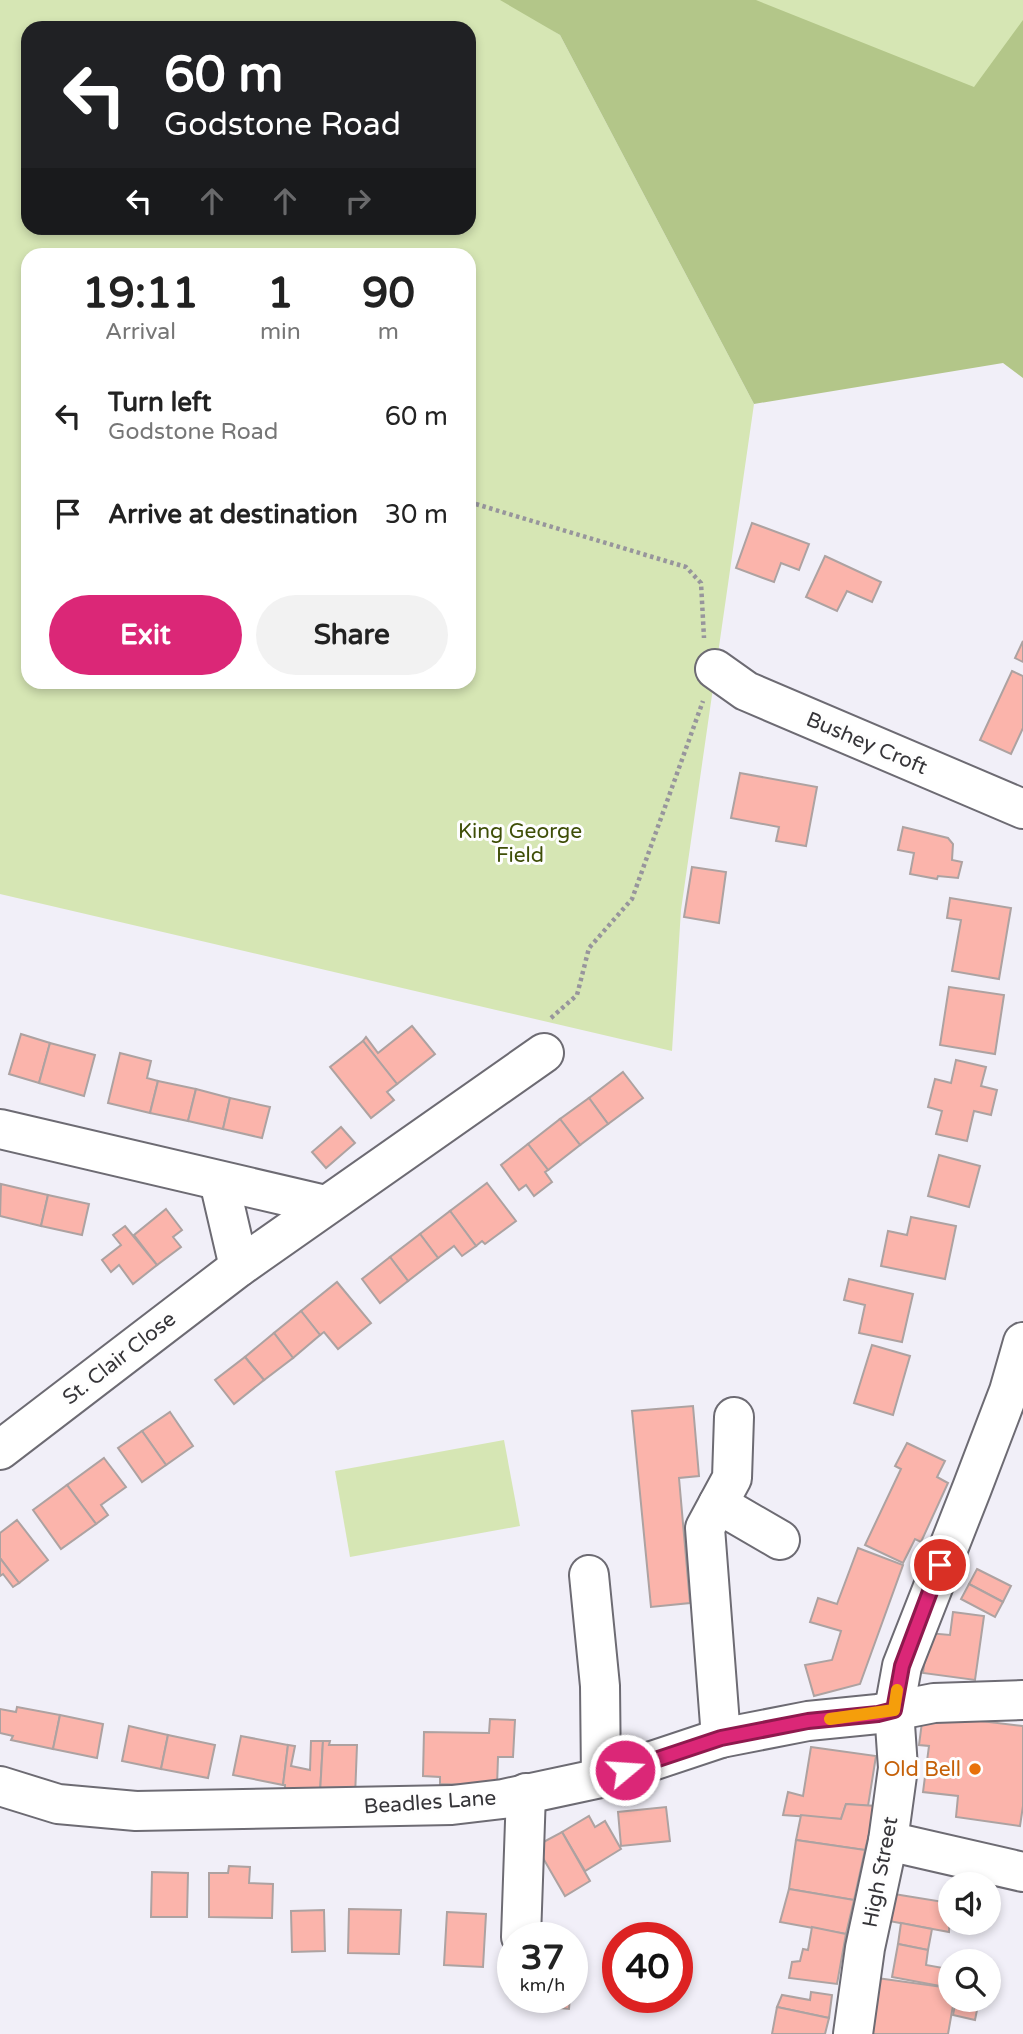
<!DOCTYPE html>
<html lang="en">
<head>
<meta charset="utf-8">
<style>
  body { margin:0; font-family:"Varela Round",sans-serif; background:#f2f2f2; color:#222; height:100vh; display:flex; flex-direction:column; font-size:26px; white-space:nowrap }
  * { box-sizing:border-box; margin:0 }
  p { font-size:23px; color:#767676 }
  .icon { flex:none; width:38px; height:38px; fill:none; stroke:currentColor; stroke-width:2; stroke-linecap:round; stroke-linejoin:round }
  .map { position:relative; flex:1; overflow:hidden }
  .side { position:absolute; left:21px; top:248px; width:455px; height:441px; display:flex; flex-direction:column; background:#fff; border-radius:21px; box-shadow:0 4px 10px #0003 }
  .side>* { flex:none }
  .guide { position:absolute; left:21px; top:21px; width:455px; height:214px; border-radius:21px; box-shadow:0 4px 10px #0003; background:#202124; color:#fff; overflow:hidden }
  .buttons { position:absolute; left:938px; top:1872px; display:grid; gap:14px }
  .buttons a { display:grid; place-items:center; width:63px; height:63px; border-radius:50%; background:#fff; box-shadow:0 4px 10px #0003; font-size:35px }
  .speed { position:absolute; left:497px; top:1922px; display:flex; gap:14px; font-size:35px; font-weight:700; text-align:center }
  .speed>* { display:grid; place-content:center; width:91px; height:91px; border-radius:50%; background:#fff; box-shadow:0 4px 10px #0003; line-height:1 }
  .speed small { font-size:18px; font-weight:400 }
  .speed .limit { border:10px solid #d22; background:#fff; color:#111 }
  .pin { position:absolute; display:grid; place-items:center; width:60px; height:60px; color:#fff; margin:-30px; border:4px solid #fff; border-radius:50%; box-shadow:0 2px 7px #0007 }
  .me { position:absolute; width:77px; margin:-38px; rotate:72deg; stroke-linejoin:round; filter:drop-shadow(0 0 5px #0008) }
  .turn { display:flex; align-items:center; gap:24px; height:147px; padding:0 28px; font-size:32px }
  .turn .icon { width:91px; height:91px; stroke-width:2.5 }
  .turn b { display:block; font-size:49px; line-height:60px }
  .lanes { display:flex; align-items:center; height:66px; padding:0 28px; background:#0003; justify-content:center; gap:35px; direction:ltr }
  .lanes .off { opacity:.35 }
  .eta { display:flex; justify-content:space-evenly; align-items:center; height:119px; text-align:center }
  .eta b { font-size:42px; font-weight:700; line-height:49px }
  .primary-button { display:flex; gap:14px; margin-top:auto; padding:14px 28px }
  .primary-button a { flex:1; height:80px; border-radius:42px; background:#db2777; color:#fff; font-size:28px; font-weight:700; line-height:80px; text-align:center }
  .primary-button a+a { background:#f2f2f2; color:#222 }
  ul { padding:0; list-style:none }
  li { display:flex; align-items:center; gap:21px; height:98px; padding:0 28px }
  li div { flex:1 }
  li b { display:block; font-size:26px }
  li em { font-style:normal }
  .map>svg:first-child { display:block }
</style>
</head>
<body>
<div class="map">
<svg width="1023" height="2034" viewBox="0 0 1023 2034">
  <rect width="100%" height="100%" fill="#f1eff8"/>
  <g fill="#d6e6b4" fill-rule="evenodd">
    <path d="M0,0h505l55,35 194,369 -73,506 -9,141 -672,-157zM28,28h441v200h-441zM28,256h441v426h-441z"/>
    <polygon points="665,0 1023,0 1023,58 981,124"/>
    <polygon points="504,1440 520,1526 350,1557 335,1471"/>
  </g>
  <polygon fill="#b3c689" points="500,0 756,0 974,87 1023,20 1023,378 1003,363 754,404 560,35"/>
  <g fill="#fbb4ab" stroke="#ada2a1" stroke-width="2">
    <polygon points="752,523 809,544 799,570 781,563 774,582 736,568"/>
    <polygon points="825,556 881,582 872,602 847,591 837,611 806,597"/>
    <polygon points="1023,641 1023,662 1015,658"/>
    <polygon points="1012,671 1023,676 1023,728 1011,754 980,740"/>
    <polygon points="740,773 817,787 806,846 776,841 779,827 731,818"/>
    <polygon points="903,827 948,838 953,844 952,860 962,862 958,878 938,876 937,879 910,874 914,853 898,850"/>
    <polygon points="692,867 726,872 719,923 684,917"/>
    <polygon points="950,898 1011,908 999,979 952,971 961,920 947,918"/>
    <polygon points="949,987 1004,995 995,1054 940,1045"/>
    <polygon points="412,1026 435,1054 397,1084 363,1041 366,1037 378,1053"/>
    <polygon points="21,1034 50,1043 39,1083 9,1074"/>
    <polygon points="363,1041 397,1084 387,1092 394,1100 371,1118 330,1067"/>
    <polygon points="50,1043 95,1055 84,1096 39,1083"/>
    <polygon points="120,1053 151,1061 147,1078 158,1081 150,1113 108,1103"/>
    <polygon points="956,1060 986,1067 981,1086 997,1090 991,1115 974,1111 967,1141 936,1134 942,1111 928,1107 935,1079 951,1083"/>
    <polygon points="623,1072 643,1098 608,1124 589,1098"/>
    <polygon points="158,1081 196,1089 188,1121 150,1113"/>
    <polygon points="196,1089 230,1098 223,1129 188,1121"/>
    <polygon points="230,1098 270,1107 262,1138 223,1129"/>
    <polygon points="589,1098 608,1124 580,1145 560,1119"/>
    <polygon points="560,1119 580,1145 548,1170 528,1144"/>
    <polygon points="341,1127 355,1143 326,1168 312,1152"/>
    <polygon points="528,1144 548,1170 545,1172 552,1182 534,1196 526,1185 519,1190 501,1165"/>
    <polygon points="939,1155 980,1166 969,1207 928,1196"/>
    <polygon points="487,1183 516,1221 485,1244 482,1241 476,1246 450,1211"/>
    <polygon points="1,1184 48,1195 41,1226 0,1216"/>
    <polygon points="48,1195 89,1204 82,1235 41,1226"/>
    <polygon points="166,1209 182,1230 173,1237 181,1247 157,1265 134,1235"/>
    <polygon points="450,1211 476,1246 462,1256 454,1246 438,1258 420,1234"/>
    <polygon points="911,1217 956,1226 945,1279 881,1266 888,1231 907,1235"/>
    <polygon points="125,1226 157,1265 133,1284 119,1265 111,1272 102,1260 121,1245 113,1235"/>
    <polygon points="420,1234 438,1258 408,1281 390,1257"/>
    <polygon points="390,1257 408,1281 380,1303 362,1279"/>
    <polygon points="849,1279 913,1294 902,1342 859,1333 865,1305 844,1300"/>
    <polygon points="337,1282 371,1323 338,1349 324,1332 320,1335 301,1311"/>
    <polygon points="301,1311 320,1335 293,1358 274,1333"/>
    <polygon points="274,1333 293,1358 264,1380 245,1357"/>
    <polygon points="872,1345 910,1356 893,1415 854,1403"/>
    <polygon points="245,1357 264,1380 234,1404 215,1380"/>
    <polygon points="693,1406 699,1476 679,1478 690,1603 651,1607 632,1411"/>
    <polygon points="170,1412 193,1446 166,1465 142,1431"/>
    <polygon points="142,1431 166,1465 142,1482 118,1448"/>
    <polygon points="907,1443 945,1461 937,1477 948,1483 921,1542 915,1539 903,1563 865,1545 901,1469 895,1466"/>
    <polygon points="104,1458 126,1487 101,1505 108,1515 96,1524 67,1485"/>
    <polygon points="67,1485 96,1524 61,1549 33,1510"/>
    <polygon points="17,1520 48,1560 19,1583 0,1558 0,1533"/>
    <polygon points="858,1548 903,1565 860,1684 814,1696 805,1665 832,1660 841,1631 810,1622 818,1598 837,1604"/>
    <polygon points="0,1558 19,1583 13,1587 3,1574 0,1576"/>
    <polygon points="977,1569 1011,1586 1003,1602 969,1584"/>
    <polygon points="969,1584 1003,1602 995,1617 961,1599"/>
    <polygon points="953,1612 984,1616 975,1680 923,1673 928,1633 950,1635"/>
    <polygon points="17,1707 60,1715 53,1749 11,1740 13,1736 0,1733 0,1709 16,1712"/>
    <polygon points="923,1714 1023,1726 1023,1806 1020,1826 956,1817 958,1796 923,1792 929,1746 919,1745"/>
    <polygon points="60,1715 103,1724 97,1758 53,1749"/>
    <polygon points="490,1719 515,1720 513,1757 498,1757 497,1786 440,1784 440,1777 423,1776 424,1732 489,1733"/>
    <polygon points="129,1726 168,1735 161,1769 122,1761"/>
    <polygon points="168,1735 215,1745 208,1778 161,1769"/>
    <polygon points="241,1736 288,1745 283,1785 233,1775"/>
    <polygon points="311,1741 323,1741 320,1793 285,1791 285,1785 283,1785 288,1745 295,1746 291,1766 310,1770"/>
    <polygon points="323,1741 330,1741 329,1745 357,1745 355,1797 320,1793"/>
    <polygon points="811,1747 876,1756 868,1806 846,1804 841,1819 783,1815 788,1792 803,1796"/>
    <polygon points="846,1804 876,1806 865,1850 796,1840 801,1815 841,1819"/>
    <polygon points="666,1807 670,1841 621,1846 618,1812"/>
    <polygon points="589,1816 595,1827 605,1821 621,1849 585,1871 562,1832"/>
    <polygon points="562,1832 590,1881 565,1896 536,1846"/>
    <polygon points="796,1840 865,1850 854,1900 789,1889"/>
    <polygon points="229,1866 250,1867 249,1883 273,1884 272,1918 209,1917 209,1873 228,1873"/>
    <polygon points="152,1872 188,1873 187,1917 151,1917"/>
    <polygon points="789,1889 854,1900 846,1934 780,1922"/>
    <polygon points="894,1894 950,1903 949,1932 889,1921"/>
    <polygon points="349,1909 401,1910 399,1954 348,1953"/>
    <polygon points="324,1910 325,1951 292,1952 291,1911"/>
    <polygon points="447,1912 486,1914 483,1967 444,1965"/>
    <polygon points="901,1923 932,1929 928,1950 898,1944"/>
    <polygon points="812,1927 846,1934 837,1984 789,1978 792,1962 800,1961 803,1949 808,1950"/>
    <polygon points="898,1944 928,1950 926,1965 943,1968 940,1986 892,1977"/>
    <polygon points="877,1978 950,1988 950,2000 954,2000 948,2034 869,2034"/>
    <polygon points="811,1992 832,1995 829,2018 777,2007 782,1995 810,2000"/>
    <polygon points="541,1997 570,1997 569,2009 539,2006"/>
    <polygon points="956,2000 979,2000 975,2020 953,2015"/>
    <polygon points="777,2007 829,2018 825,2034 772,2034"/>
  </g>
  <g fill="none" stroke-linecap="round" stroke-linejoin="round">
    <defs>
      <g id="minor">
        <polyline points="715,669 746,691 1023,809"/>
        <polyline points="0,1129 325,1205"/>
        <polyline points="219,1181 239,1267"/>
        <polyline points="0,1450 239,1267 544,1053"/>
        <polyline points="718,1504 780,1540"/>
        <polyline points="589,1575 600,1686 601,1778"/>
        <polyline points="721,1738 705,1528 732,1478 734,1417"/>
        <polyline points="0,1786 58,1804 136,1811 452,1805 503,1799 601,1778 721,1738 808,1721 878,1714 934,1703 1023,1700"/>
        <polyline points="888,1841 1023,1872"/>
        <polyline points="521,1937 526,1793"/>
        <polyline points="853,2034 865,1948 888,1841 898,1768 894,1710 902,1666 972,1488 1009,1391 1023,1342"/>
      </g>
    </defs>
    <use href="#minor" stroke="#6d6b73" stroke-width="42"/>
    <g stroke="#97959c" stroke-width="4.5" stroke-dasharray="3.5 3.5" stroke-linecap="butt">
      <polyline points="469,502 686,567 701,583 704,638"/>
      <polyline points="551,1018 577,995 589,948 632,899 703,701"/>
    </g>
    <use href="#minor" stroke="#fff" stroke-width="38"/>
  </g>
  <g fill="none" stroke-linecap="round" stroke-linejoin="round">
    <defs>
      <polyline id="route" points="625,1770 721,1738 808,1721 878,1714 894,1710 902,1666 940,1565"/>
    </defs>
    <use href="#route" stroke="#8e194d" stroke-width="18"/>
    <use href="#route" stroke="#db2777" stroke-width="12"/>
    <polyline stroke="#f59e0b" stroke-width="12" points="830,1719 894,1710 897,1690"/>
  </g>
  <circle fill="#e8710a" stroke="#fefefe" stroke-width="2.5" cx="975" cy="1769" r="7"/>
  <g text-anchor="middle" stroke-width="6" stroke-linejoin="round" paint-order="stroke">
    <g font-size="21" fill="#363539" stroke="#fefefe">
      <text transform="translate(867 743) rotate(23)" y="7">Bushey Croft</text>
      <text transform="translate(119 1358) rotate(-38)" y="7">St. Clair Close</text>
      <text transform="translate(430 1802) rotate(-4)" y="7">Beadles Lane</text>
      <text transform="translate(880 1872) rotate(-79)" y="7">High Street</text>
    </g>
    <g font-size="21" fill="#3e4e07" stroke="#fefefe">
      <text x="520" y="838">King George<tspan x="520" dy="24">Field</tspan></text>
    </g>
    <g font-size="21" fill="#c56008" stroke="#fefefe" text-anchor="end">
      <text x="961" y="1776">Old Bell</text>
    </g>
  </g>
</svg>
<div class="buttons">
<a><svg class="icon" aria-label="sound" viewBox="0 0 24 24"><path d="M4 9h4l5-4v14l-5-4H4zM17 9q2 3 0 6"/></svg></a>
<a><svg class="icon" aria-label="search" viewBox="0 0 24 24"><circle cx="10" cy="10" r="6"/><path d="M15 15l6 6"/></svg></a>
</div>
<div class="speed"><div>37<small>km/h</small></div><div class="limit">40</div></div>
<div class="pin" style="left:940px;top:1565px;background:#d93025"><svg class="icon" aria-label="arrive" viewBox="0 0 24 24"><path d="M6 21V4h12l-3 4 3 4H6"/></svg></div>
<svg class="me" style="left:625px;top:1770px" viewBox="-20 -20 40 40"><circle r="17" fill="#db2777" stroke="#fff" stroke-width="3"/><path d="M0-11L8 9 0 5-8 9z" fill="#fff"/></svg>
<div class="guide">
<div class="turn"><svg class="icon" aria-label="left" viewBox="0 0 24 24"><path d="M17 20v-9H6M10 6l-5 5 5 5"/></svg><div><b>60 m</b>Godstone Road</div></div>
<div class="lanes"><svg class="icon" aria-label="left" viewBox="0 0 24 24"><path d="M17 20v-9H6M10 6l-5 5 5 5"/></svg><svg class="icon off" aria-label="ahead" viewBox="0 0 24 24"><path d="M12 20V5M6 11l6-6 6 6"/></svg><svg class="icon off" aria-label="ahead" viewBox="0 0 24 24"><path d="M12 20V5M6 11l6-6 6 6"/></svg><svg class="icon off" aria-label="right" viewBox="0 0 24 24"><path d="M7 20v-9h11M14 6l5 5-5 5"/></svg></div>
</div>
<section class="side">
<div class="eta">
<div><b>19:11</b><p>Arrival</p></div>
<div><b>1</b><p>min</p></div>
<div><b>90</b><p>m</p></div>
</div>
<ul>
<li><svg class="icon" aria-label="left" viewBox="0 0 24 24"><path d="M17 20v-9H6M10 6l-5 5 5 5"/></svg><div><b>Turn left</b><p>Godstone Road</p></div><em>60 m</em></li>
<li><svg class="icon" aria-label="arrive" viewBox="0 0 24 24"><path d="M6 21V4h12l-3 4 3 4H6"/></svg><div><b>Arrive at destination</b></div><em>30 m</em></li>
</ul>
<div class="primary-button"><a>Exit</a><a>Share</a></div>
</section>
</div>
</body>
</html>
